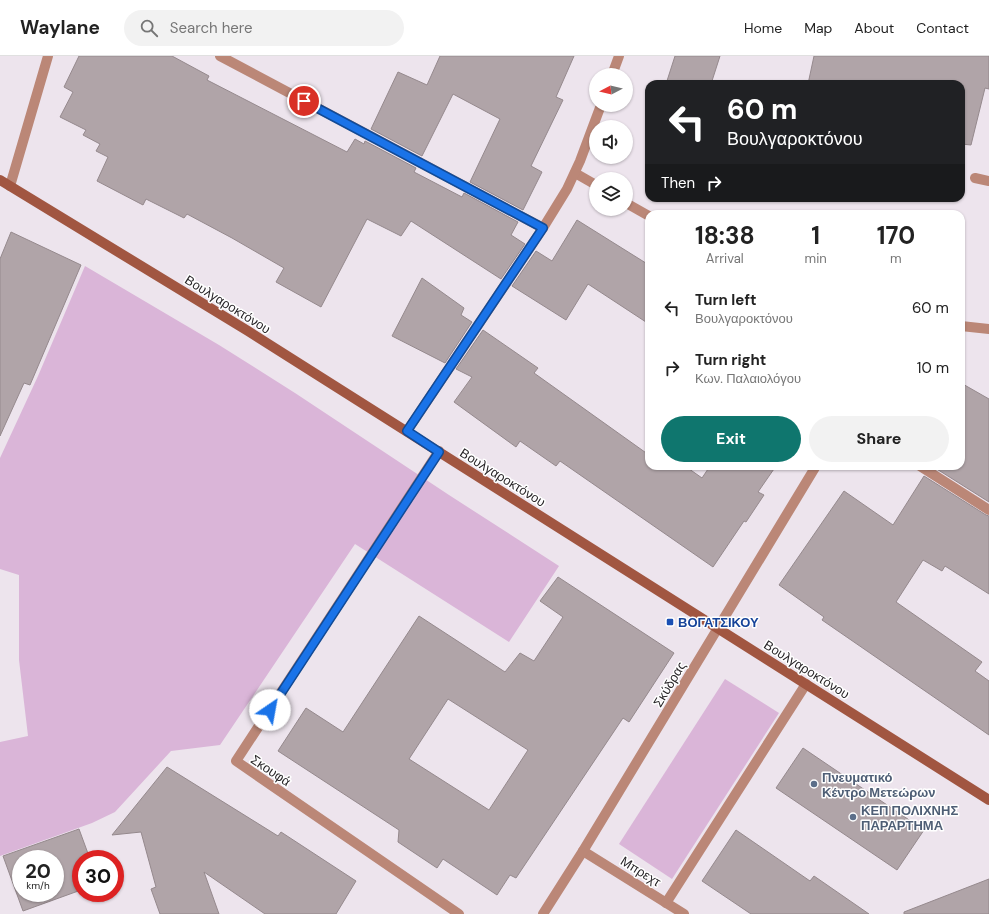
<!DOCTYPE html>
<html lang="en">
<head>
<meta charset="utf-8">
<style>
  body { margin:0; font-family:"DM Sans",sans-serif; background:#f2f2f2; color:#222; height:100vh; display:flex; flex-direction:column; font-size:15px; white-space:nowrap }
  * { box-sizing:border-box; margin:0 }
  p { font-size:13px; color:#767676 }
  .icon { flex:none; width:22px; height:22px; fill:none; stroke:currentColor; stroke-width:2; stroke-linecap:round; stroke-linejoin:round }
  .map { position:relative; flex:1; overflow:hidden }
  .side { position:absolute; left:645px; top:154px; width:320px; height:260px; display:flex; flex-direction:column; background:#fff; border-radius:12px; box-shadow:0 1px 3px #0004 }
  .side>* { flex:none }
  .top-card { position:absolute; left:645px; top:24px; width:320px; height:122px; border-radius:12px; box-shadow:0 1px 3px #0004; background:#202124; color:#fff; overflow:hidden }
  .needle { width:26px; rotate:263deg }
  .buttons { position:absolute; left:589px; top:12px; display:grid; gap:8px }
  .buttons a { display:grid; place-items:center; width:44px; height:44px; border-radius:50%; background:#fff; box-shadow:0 1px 3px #0004; font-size:20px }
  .speed { position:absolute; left:12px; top:794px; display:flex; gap:8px; font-size:20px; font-weight:700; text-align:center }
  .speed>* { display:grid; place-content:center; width:52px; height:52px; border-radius:50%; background:#fff; box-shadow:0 1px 3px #0004; line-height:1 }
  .speed small { font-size:10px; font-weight:400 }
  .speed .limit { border:6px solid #d22; background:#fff; color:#111 }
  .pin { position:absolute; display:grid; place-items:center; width:34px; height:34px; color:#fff; margin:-17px; border:2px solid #fff; border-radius:50%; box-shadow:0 1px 4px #0007 }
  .me { position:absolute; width:44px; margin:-22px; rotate:33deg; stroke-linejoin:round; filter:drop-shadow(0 0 3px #0008) }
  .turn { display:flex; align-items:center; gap:14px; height:84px; padding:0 16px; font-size:18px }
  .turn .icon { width:52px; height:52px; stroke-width:2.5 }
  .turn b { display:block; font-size:28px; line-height:34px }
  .then { display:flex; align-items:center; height:38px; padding:0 16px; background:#0003; gap:8px; font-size:15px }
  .eta { display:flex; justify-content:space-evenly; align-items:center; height:68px; text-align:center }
  .eta b { font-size:24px; font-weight:700; line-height:28px }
  .action { display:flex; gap:8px; margin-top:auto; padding:8px 16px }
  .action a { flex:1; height:46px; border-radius:24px; background:#0f766e; color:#fff; font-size:16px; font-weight:700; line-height:46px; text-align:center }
  .action a+a { background:#f2f2f2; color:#222 }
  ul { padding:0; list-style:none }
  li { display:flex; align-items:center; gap:12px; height:60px; padding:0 16px }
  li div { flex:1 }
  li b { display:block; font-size:15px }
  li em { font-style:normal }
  header { display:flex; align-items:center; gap:24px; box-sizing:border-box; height:56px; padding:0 20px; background:#fff; border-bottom:1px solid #e0e0e0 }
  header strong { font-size:19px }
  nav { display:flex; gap:22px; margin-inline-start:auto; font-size:14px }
  .search { width:280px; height:36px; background:#f2f2f2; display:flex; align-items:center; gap:10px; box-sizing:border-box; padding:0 14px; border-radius:22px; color:#767676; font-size:15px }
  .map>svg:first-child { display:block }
</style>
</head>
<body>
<header>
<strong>Waylane</strong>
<div class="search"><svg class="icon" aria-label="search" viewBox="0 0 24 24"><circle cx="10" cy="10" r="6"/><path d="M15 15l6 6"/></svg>Search here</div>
<nav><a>Home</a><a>Map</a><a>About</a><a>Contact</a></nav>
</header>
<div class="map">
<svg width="989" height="858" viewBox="0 0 989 858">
  <rect width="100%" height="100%" fill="#ede4ed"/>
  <g fill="#dab5d8">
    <polygon points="85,210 219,289 295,337 449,439 559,510 509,586 355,488 220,689 171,695 115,756 92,767 0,800 0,686 28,680 19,604 19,519 0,513 0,402 38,320"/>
    <polygon points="725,623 779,657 672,823 619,788"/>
  </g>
  <g fill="#b0a4a8" stroke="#95898d" fill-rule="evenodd">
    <polygon points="79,0 172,0 209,20 207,24 347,96 355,83 364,88 365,85 416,112 414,116 462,141 464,137 518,166 511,179 525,188 501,223 411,165 401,180 367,163 321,251 276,226 284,212 232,182 187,158 184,162 146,143 143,149 97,125 108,101 96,95 100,88 83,79 86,74 60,61 73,36 64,31"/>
    <polygon points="440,0 574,0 556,41 563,44 531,110 542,116 523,154 470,126 500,63 453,38 422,100 371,73 398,16 427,29"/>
    <polygon points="675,0 720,0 711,28 666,28"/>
    <polygon points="814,0 989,0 989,33 985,32 971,89 961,88 961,28 808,28"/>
    <polygon points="577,164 649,209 649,268 588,228 566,264 512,230 536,195 552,205"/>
    <polygon points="11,176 81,209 30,329 24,327 0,380 0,203"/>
    <polygon points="422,222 464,252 461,259 472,266 445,307 392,280"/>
    <polygon points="483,274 538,312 534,317 649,399 649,410 685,410 702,422 710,410 776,410 758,436 764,439 746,466 744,465 713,511 560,405 556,410 520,385 516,391 454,346 472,321 456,313"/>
    <polygon points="961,327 989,343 989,446 932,410 961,410"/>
    <polygon points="924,420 986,459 989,460 989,538 945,510 942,515 923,504 896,546 982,606 975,615 989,625 989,679 822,564 824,561 779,529 844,435 893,469"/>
    <path d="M558,521l116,76 -45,69 -6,-4 -107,160 -6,-3 -13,20 -54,-36 -6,9 -39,-26 1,-12 -121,-79 28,-43 37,24 76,-116 86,56 15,-19 14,8 29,-44 -23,-16zM448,643l80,51 -39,60 -80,-51z"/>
    <polygon points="803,692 924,774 897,814 776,732"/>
    <polygon points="167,711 278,780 281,776 356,825 336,858 265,858 204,816 219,858 160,858 151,833 156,831 141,776 112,779"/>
    <path d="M79,773l11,30h-9v31l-58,21 -20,-55zM21,803h34v34h-34z"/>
    <polygon points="736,774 810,825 814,820 869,858 751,858 702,825"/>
    <polygon points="989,823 989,858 904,858 904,856"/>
  </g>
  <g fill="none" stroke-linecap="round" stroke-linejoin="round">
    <g stroke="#bb8777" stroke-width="10">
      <polyline points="220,0 543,172"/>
      <polyline points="612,19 619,0"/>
      <polyline points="575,117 596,129"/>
      <polyline points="975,122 989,125"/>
      <polyline points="10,130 48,0"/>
      <polyline points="626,147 649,160"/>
      <polyline points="961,270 989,273"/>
      <polyline points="407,375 543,172 567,133 580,105 601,49"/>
      <polyline points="439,395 236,705 459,858"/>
      <polyline points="920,410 989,454"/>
      <polyline points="583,795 684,858"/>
      <polyline points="666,847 806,628"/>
      <polyline points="543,858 583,795 816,410"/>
    </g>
    <polyline stroke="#a15641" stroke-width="10" points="0,124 248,275 989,744"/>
  </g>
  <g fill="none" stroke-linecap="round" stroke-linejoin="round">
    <defs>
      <polyline id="route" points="270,654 439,396 407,375 543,172 304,45"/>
    </defs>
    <use href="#route" stroke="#114b97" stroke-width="10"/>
    <use href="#route" stroke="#1a73e8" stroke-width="7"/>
  </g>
  <rect fill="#1a4fb4" stroke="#fff" stroke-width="1.5" x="666" y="562" width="8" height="8" rx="2"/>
  <g fill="#5c6f8a" stroke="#fff" stroke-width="1.5">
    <circle cx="814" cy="728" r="4"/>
    <circle cx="853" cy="761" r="4"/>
  </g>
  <g text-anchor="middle" stroke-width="3" stroke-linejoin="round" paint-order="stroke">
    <g font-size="13" fill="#272427" stroke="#fff">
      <text transform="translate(228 248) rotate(32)" y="5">Βουλγαροκτόνου</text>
      <text transform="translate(503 421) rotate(32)" y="5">Βουλγαροκτόνου</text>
      <text transform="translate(807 613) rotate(32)" y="5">Βουλγαροκτόνου</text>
      <text transform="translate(669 628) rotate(-59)" y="5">Σκύδρας</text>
      <text transform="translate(271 714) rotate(34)" y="5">Σκουφά</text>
      <text transform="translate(641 815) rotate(32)" y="5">Μπρεχτ</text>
    </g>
    <g font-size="13" font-weight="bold" fill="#164399" stroke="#fff" text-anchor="start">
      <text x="678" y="571">ΒΟΓΑΤΣΙΚΟΥ</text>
    </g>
    <g font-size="13" font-weight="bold" fill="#4e5e75" stroke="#fff" text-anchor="start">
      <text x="822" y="726">Πνευματικό<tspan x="822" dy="15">Κέντρο Μετεώρων</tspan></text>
      <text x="861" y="759">ΚΕΠ ΠΟΛΙΧΝΗΣ<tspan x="861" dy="15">ΠΑΡΑΡΤΗΜΑ</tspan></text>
    </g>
  </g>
</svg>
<div class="buttons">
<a><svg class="needle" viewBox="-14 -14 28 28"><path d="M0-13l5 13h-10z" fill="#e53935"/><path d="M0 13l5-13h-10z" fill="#767676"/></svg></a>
<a><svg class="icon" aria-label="sound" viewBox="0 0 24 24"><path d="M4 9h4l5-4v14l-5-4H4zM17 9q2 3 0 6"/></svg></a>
<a><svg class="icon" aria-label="layers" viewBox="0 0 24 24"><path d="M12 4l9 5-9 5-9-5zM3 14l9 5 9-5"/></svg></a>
</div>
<div class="speed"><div>20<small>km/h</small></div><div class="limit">30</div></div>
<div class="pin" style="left:304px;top:45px;background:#d93025"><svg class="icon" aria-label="arrive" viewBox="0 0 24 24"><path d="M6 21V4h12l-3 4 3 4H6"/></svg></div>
<svg class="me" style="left:270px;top:654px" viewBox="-20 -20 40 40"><circle r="19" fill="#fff"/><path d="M0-13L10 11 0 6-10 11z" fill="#1a73e8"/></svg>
<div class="top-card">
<div class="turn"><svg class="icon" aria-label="left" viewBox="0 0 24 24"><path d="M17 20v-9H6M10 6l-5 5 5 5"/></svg><div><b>60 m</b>Βουλγαροκτόνου</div></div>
<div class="then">Then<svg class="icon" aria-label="right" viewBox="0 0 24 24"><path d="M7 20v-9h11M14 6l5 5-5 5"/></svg></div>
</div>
<section class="side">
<div class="eta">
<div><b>18:38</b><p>Arrival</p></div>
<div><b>1</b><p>min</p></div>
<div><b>170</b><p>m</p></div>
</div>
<ul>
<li><svg class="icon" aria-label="left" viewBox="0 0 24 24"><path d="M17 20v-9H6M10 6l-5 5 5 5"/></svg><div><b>Turn left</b><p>Βουλγαροκτόνου</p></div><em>60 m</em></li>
<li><svg class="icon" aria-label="right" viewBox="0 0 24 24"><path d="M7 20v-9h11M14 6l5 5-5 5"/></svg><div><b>Turn right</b><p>Κων. Παλαιολόγου</p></div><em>10 m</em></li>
</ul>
<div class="action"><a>Exit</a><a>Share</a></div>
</section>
</div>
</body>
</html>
